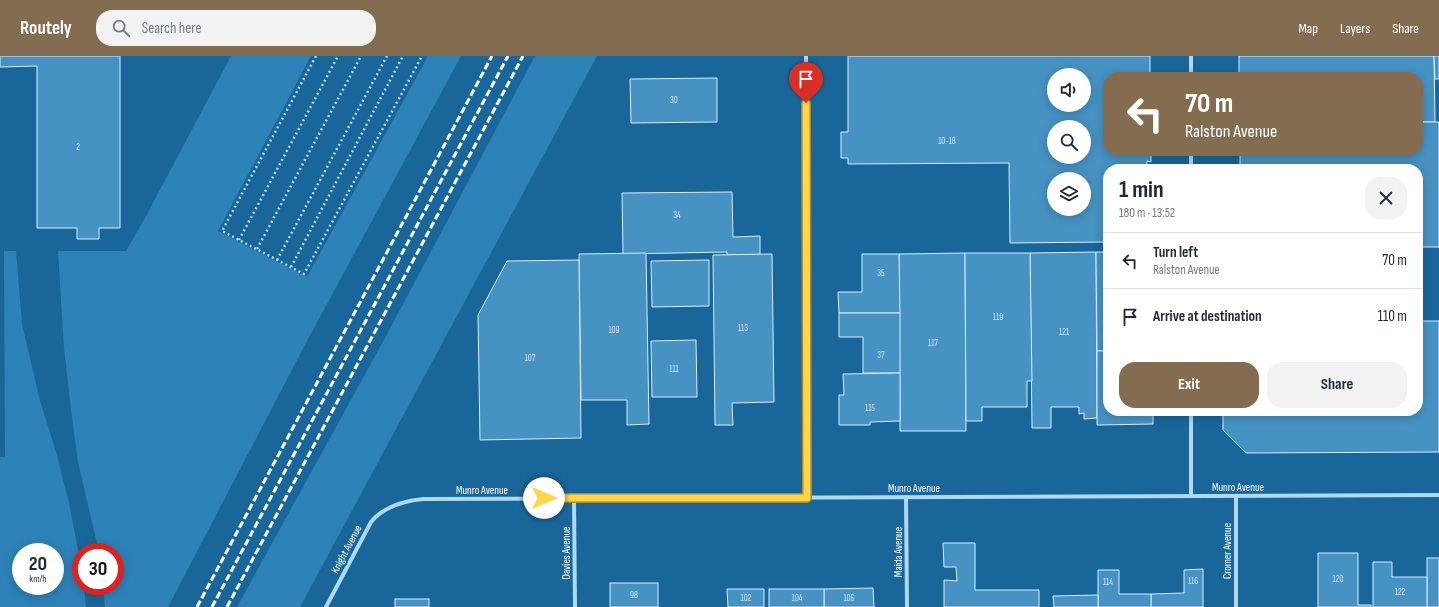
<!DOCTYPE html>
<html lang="en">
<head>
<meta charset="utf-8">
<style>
  body { margin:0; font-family:"Sofia Sans Condensed",sans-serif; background:#f2f2f3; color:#1f2937; height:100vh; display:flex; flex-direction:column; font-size:15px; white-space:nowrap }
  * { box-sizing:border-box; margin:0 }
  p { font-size:13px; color:#747a83 }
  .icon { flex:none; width:22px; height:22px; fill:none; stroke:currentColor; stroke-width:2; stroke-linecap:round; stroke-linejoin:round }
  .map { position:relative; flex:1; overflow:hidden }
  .drawer { position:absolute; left:1103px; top:108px; width:320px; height:252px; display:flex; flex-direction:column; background:#fff; border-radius:16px; box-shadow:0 2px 10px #0003 }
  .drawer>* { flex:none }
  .guide { position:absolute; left:1103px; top:16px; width:320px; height:84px; border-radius:16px; box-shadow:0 2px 10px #0003; background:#846c50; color:#fff; overflow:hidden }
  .fabs { position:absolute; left:1047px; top:12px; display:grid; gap:8px }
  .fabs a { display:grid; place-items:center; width:44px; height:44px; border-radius:50%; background:#fff; box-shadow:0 2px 10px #0003; font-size:20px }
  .speed { position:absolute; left:12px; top:487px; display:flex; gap:8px; font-size:20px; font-weight:700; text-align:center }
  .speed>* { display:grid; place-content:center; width:52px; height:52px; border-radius:50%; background:#fff; box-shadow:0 2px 10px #0003; line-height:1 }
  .speed small { font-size:10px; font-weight:400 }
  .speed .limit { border:6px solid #d22; background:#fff; color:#111 }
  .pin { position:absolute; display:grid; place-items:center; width:34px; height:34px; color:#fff; margin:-41px -17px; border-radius:50% 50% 50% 0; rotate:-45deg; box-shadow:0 0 4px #0007 }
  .pin .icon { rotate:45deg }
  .me { position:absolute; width:44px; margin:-22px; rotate:90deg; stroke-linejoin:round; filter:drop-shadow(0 0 3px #0008) }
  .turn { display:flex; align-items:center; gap:14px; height:84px; padding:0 16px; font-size:18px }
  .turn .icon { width:52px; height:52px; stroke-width:2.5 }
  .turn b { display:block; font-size:28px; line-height:34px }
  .round { display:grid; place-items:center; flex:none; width:42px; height:42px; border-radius:16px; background:#f2f2f3 }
  .headline { display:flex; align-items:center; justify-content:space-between; height:68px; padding:0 16px }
  h1 { font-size:24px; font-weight:700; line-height:30px }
  .button { display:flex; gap:8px; margin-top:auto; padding:8px 16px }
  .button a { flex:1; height:46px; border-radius:16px; background:#846c50; color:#fff; font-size:16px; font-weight:700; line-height:46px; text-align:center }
  .button a+a { background:#f2f2f3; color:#1f2937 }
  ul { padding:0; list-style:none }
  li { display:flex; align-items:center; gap:12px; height:56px; padding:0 16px; border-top:1px solid #e0e1e3 }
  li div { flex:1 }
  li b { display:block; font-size:15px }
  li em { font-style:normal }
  header { display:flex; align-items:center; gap:24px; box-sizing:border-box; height:56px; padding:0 20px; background:#846c50; color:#fff }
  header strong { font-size:19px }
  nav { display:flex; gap:22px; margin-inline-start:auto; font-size:14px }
  .search { width:280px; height:36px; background:#f2f2f3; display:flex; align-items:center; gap:10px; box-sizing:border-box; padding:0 14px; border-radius:16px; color:#747a83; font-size:15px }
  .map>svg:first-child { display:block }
</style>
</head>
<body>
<header>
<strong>Routely</strong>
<div class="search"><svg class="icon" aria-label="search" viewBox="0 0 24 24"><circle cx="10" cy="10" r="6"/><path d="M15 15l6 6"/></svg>Search here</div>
<nav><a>Map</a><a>Layers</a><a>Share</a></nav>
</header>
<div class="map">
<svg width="1439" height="551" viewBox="0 0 1439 551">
  <rect width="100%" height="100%" fill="#19679a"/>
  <g fill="#2d82b7" fill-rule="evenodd">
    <polygon points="231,0 311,0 218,175 307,221 428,0 461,0 307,285 168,551 105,551 103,530 115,530 115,496 99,496 78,406 71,354 64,292 58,195 126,195 145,162"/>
    <polygon points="535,0 597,0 300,551 237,551 385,282"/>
    <path d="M4,195h12l6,73 18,77 16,51 13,51 12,62v21h3l2,21h-86v-150h5zM21,496h34v34h-34z"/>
  </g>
  <g fill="#4692c2" stroke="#d6edfc" fill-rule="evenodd">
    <polygon points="0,0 120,0 120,172 99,172 99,183 77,183 77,172 37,172 37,10 0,11"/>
    <path d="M848,0h302v21h-42v74h43v11l-4,-1v8h-39v73l-98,1 -1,-80 -161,1v-6h-7v-26h7zM1054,19h30v30h-30zM1054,71h30v30h-30zM1054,123h30v30h-30z"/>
    <polygon points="1239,0 1434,0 1435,66 1418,66 1418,21 1239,21"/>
    <polygon points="1434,0 1439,0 1439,23 1435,23"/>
    <polygon points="717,22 717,66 631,67 630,23"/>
    <polygon points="1418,66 1439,66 1439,191 1418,191 1418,113 1240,113 1240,95 1418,95"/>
    <polygon points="732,136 733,181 760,180 760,199 727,199 727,196 623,198 622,137"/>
    <polygon points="1096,196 1097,362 1084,363 1084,357 1079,358 1079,351 1051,351 1051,372 1032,372 1030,197"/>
    <polygon points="1096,196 1108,196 1108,295 1097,295"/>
    <polygon points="646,197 649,368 627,369 627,344 581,344 579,198"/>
    <polygon points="965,197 966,375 900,375 899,198"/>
    <polygon points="965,197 1030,197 1032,325 1027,325 1027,351 982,351 982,365 966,365"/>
    <polygon points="772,198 774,346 732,347 733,369 715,369 713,199"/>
    <polygon points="862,198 899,198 900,257 839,257 838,236 862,236"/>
    <polygon points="579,204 581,382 480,384 478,259 507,205"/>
    <polygon points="709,204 709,250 652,251 651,205"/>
    <polygon points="839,257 900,257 900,317 863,317 863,281 839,281"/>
    <polygon points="1418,265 1439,265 1439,396 1246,397 1223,374 1223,355 1418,355"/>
    <polygon points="696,284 697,341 652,341 651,285"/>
    <polygon points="1097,295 1108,295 1108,355 1153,355 1153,368 1097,369"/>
    <polygon points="900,317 900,365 870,366 870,369 839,369 839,339 844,339 843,318"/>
    <polygon points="943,487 975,487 975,534 1039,534 1039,551 944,551 944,524 957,525 956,511 944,511"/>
    <polygon points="1318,497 1358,497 1358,549 1371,549 1371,551 1318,551"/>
    <rect x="1427" y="502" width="12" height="49"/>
    <polygon points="1373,506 1392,506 1392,521 1427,521 1427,551 1373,551"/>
    <polygon points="1203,513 1203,551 1151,551 1151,538 1184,537 1184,514"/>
    <polygon points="1098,514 1119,514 1119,538 1151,538 1151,551 1098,551"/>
    <rect x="610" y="527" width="48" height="24"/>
    <polygon points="873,532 874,551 824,551 824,533"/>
    <polygon points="727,533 764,533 764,551 728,551"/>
    <rect x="769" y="533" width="55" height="18"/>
    <polygon points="1098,539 1098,551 1054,551 1053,540"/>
    <rect x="395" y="543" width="34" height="8"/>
  </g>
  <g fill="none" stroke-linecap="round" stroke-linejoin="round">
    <g stroke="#afd8f1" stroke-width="2.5" stroke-dasharray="2 3" stroke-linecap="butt">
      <polyline points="316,0 222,175 304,218 422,0"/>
      <polyline points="239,184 338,0"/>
      <polyline points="257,193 361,0"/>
      <polyline points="277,204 387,0"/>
      <polyline points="291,211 403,0"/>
    </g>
    <g stroke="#afd8f1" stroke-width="4">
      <polyline points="806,0 807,441"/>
      <polyline points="1191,0 1191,21"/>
      <polyline points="1191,95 1191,113"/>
      <polyline points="1191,355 1191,440"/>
      <polyline points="906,441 907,551"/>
      <polyline points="574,442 575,551"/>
      <path d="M326,551l45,-85c13,-16 33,-21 52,-23l1016,-4"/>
      <polyline points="1236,551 1236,440"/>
    </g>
    <g stroke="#fff" stroke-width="3" stroke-dasharray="7 3" stroke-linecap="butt">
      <polyline points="197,551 492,0"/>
      <polyline points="212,551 508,0"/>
      <polyline points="227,551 523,0"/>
    </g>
  </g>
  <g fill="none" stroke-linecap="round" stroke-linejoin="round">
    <defs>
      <polyline id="route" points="544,442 807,442 806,47"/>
    </defs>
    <use href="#route" stroke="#a68a30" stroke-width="10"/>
    <use href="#route" stroke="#ffd54a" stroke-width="7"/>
  </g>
  <g text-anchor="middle" stroke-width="4" stroke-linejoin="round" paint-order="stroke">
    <g font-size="9" fill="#d1e4f0">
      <text x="674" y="47">30</text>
      <text x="947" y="88">10-18</text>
      <text x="78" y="94">2</text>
      <text x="677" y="162">34</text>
      <text x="881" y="220">35</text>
      <text x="998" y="264">119</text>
      <text x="743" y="275">113</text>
      <text x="614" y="277">109</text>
      <text x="1064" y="279">121</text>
      <text x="933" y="290">117</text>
      <text x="881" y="302">37</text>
      <text x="530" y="305">107</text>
      <text x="674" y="316">111</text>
      <text x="870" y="355">115</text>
      <text x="1338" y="526">120</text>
      <text x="1193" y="528">116</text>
      <text x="1108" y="529">114</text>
      <text x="1400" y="539">122</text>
      <text x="634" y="542">98</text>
      <text x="746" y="545">102</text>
      <text x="797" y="545">104</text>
      <text x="849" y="545">106</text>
    </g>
    <g font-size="11" fill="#fff" stroke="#19679a">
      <text x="1238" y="435">Munro Avenue</text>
      <text x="914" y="436">Munro Avenue</text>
      <text x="482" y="438">Munro Avenue</text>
      <text transform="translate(346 493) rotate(-62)" y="4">Knight Avenue</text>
      <text transform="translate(1227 495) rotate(-90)" y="4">Cromer Avenue</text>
      <text transform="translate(898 496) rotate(-90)" y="4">Maida Avenue</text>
      <text transform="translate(566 497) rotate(-90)" y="4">Davies Avenue</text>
    </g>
  </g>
</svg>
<div class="fabs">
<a><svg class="icon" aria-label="sound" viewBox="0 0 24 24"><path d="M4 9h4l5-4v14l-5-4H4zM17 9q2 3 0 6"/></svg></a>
<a><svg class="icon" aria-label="search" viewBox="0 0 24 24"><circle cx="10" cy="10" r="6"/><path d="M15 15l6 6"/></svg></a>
<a><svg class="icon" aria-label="layers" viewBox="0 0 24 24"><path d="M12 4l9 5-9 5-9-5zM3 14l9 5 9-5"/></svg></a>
</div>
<div class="speed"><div>20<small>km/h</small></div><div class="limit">30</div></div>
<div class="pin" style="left:806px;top:47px;background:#d93025"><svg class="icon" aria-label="arrive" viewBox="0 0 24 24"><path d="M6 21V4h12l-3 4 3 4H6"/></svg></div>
<svg class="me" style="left:544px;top:442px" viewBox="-20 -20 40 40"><circle r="19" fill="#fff"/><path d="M0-13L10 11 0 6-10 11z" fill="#ffd54a"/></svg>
<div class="guide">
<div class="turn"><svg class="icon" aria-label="left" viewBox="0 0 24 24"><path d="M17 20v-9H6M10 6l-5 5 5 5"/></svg><div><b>70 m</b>Ralston Avenue</div></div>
</div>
<section class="drawer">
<div class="headline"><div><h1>1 min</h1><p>180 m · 13:52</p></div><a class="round"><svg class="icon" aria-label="close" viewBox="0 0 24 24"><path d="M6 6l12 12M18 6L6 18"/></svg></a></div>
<ul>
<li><svg class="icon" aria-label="left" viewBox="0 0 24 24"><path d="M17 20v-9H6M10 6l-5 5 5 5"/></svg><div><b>Turn left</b><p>Ralston Avenue</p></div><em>70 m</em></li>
<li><svg class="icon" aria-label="arrive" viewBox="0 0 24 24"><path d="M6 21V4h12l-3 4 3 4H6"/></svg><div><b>Arrive at destination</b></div><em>110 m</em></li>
</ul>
<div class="button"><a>Exit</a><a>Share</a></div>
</section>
</div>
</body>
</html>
